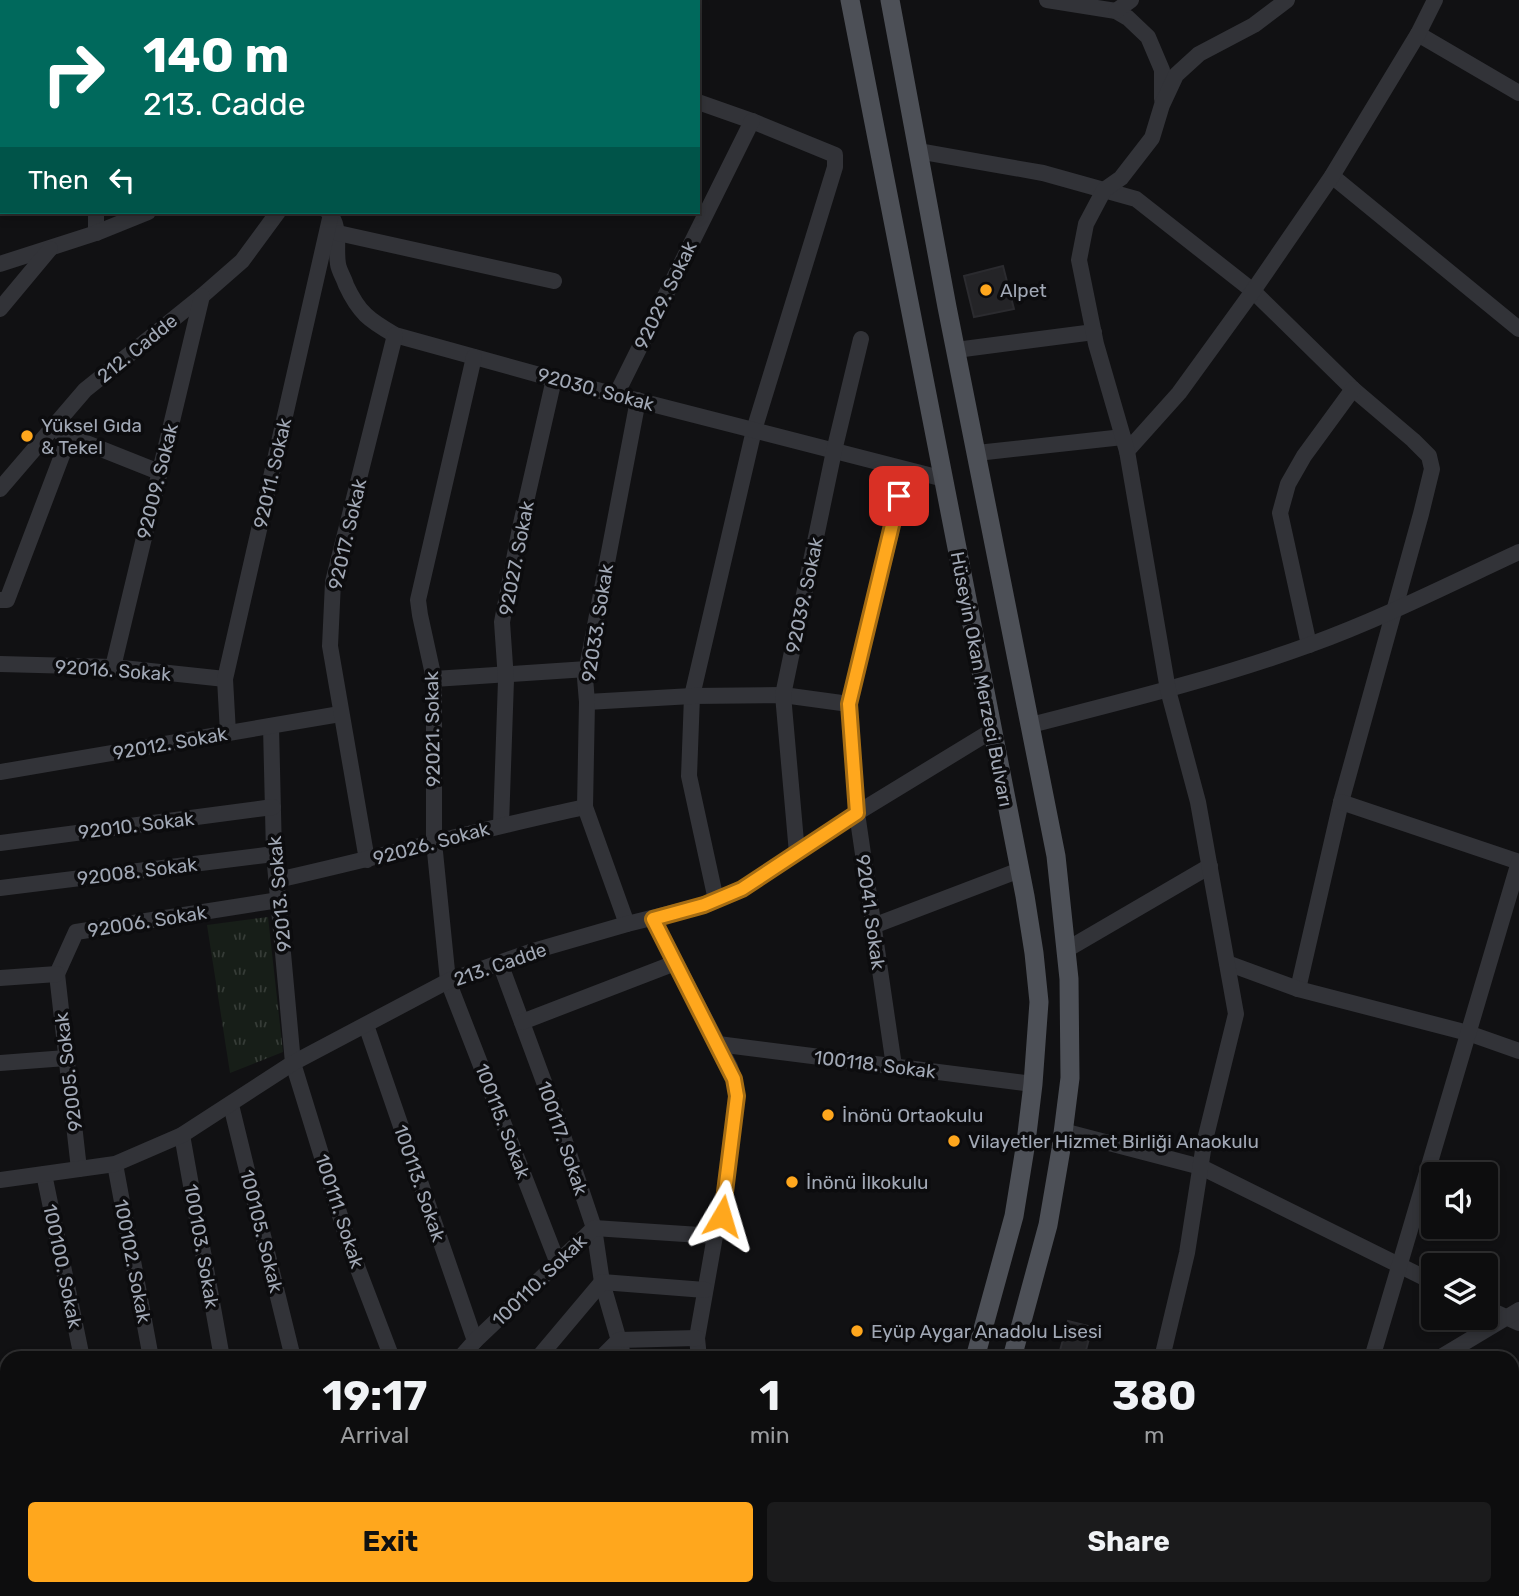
<!DOCTYPE html>
<html lang="en">
<head>
<meta charset="utf-8">
<style>
  body { margin:0; font-family:Rubik,sans-serif; background:#1b1b1c; color:#f1f3f6; height:100vh; display:flex; flex-direction:column; font-size:26px; white-space:nowrap }
  * { box-sizing:border-box; margin:0 }
  p { font-size:23px; color:#9a9c9e }
  .icon { flex:none; width:38px; height:38px; fill:none; stroke:currentColor; stroke-width:2; stroke-linecap:round; stroke-linejoin:round }
  .map { position:relative; flex:1; overflow:hidden }
  .details { position:absolute; left:0px; top:1351px; width:1519px; height:245px; display:flex; flex-direction:column; background:#0d0d0e; border-radius:21px 21px 0 0; box-shadow:0 4px 10px #0003,0 0 0 2px #2d2d2e }
  .details>* { flex:none }
  .hud { position:absolute; left:0px; top:0px; width:700px; height:214px; box-shadow:0 4px 10px #0003,0 0 0 2px #2d2d2e; background:#00695c; color:#fff; overflow:hidden }
  .buttons { position:absolute; left:1421px; top:1162px; display:grid; gap:14px }
  .buttons a { display:grid; place-items:center; width:77px; height:77px; border-radius:7px; background:#0d0d0e; box-shadow:0 4px 10px #0003,0 0 0 2px #2d2d2e; font-size:35px }
  .pin { position:absolute; display:grid; place-items:center; width:60px; height:60px; color:#fff; margin:-30px; border-radius:14px; box-shadow:0 4px 10px #0006 }
  .me { position:absolute; width:77px; margin:-38px; rotate:7deg; stroke-linejoin:round; filter:drop-shadow(0 0 5px #0008) }
  .turn { display:flex; align-items:center; gap:24px; height:147px; padding:0 28px; font-size:32px }
  .turn .icon { width:91px; height:91px; stroke-width:2.5 }
  .turn b { display:block; font-size:49px; line-height:60px }
  .then { display:flex; align-items:center; height:66px; padding:0 28px; background:#0003; gap:14px; font-size:26px }
  .eta { display:flex; justify-content:space-evenly; align-items:center; height:119px; text-align:center }
  .eta b { font-size:42px; font-weight:700; line-height:49px }
  .cta { display:flex; gap:14px; margin-top:auto; padding:14px 28px }
  .cta a { flex:1; height:80px; border-radius:7px; background:#ffa71d; color:#111; font-size:28px; font-weight:700; line-height:80px; text-align:center }
  .cta a+a { background:#1b1b1c; color:#f1f3f6 }
  .map>svg:first-child { display:block }
</style>
</head>
<body>
<div class="map">
<svg width="1519" height="1596" viewBox="0 0 1519 1596">
  <defs>
    <pattern id="park-tufts" width="24" height="20" patternUnits="userSpaceOnUse" patternTransform="scale(1.75)"><rect width="24" height="20" fill="#171e18"/><path d="M3 7l-1-3M5 7V3M7 7l1-3M15 17l-1-3M17 17v-4M19 17l1-3" fill="none" stroke="#363c37"/></pattern>
  </defs>
  <rect width="100%" height="100%" fill="#111113"/>
  <polygon fill="url(#park-tufts)" points="268,917 283,1052 230,1073 207,925"/>
  <g fill="#242427" stroke="#2b2b2f" stroke-width="2">
    <polygon points="1003,266 1014,309 974,317 964,276"/>
    <polygon points="1068,1321 1092,1327 1084,1358 1058,1358"/>
  </g>
  <g fill="none" stroke-linecap="round" stroke-linejoin="round">
    <g stroke="#323338" stroke-width="16">
      <polyline points="213,0 213,2"/>
      <polyline points="326,0 326,2"/>
      <polyline points="494,0 494,2"/>
      <polyline points="681,0 682,2"/>
      <polyline points="1047,0 1116,11 1128,18 1148,37 1162,70 1162,99"/>
      <polyline points="31,2 32,0"/>
      <polyline points="99,2 99,0"/>
      <polyline points="1116,11 1131,0"/>
      <polyline points="1418,34 1519,93"/>
      <polyline points="698,102 752,121 835,155 835,167 754,430 692,696 689,776 716,900"/>
      <polyline points="918,151 1043,173 1136,199 1253,291 1353,389 1413,440 1429,456 1432,469 1421,514 1341,802 1298,989"/>
      <polyline points="0,172 2,163"/>
      <polyline points="1332,176 1519,329"/>
      <path d="M328,212c14,15 7,34 10,52 1,7 6,14 8,21 13,28 23,35 49,50l159,44 390,100"/>
      <polyline points="96,233 96,212"/>
      <polyline points="338,233 554,281"/>
      <polyline points="0,264 96,233 148,212"/>
      <polyline points="0,309 50,249"/>
      <polyline points="956,350 1094,332"/>
      <polyline points="474,357 418,600 420,615 434,679 434,842 448,981 557,1261"/>
      <polyline points="616,395 752,121"/>
      <polyline points="61,433 159,472"/>
      <polyline points="1127,451 1179,393 1253,291 1332,176 1418,34 1435,0"/>
      <polyline points="977,453 1123,437"/>
      <polyline points="0,489 85,390 202,296 242,261 278,212"/>
      <polyline points="0,600 7,600 69,437"/>
      <polyline points="1309,645 1280,513 1288,484 1304,456 1353,389"/>
      <polyline points="0,664 113,667 225,679"/>
      <polyline points="113,667 202,296"/>
      <polyline points="434,679 587,669"/>
      <polyline points="587,702 692,696 783,695 849,704"/>
      <path d="M1031,725c93,-24 187,-47 278,-80 72,-26 141,-61 210,-93"/>
      <polyline points="271,726 274,854 293,1063 350,1248 392,1358"/>
      <polyline points="228,733 225,679 331,214"/>
      <polyline points="0,772 340,714"/>
      <polyline points="1341,802 1519,862"/>
      <polyline points="501,825 506,680 502,622 520,528 554,379"/>
      <polyline points="0,843 273,807"/>
      <polyline points="797,853 783,695 834,451 861,339"/>
      <polyline points="367,860 330,646 333,582 395,335"/>
      <path d="M277,880c103,-23 205,-51 308,-73"/>
      <polyline points="0,888 274,854"/>
      <polyline points="653,919 730,1067 734,1079 737,1096 722,1216 715,1236 697,1338 699,1358"/>
      <polyline points="627,924 585,807 587,702 585,678 638,400"/>
      <polyline points="873,926 1020,870"/>
      <polyline points="1066,950 1210,866"/>
      <polyline points="500,963 554,1109 594,1228 602,1282 624,1358"/>
      <polyline points="1227,963 1298,989 1468,1033 1519,1051"/>
      <polyline points="57,974 76,932 279,900"/>
      <polyline points="57,974 79,1169"/>
      <polyline points="0,978 57,974"/>
      <polyline points="522,1022 675,963"/>
      <polyline points="366,1025 475,1341"/>
      <polyline points="718,1044 1033,1084"/>
      <polyline points="0,1063 66,1058"/>
      <polyline points="894,1066 857,813 849,704 906,470"/>
      <polyline points="231,1105 293,1358"/>
      <polyline points="1063,1131 1201,1167 1433,1282"/>
      <polyline points="182,1135 222,1358"/>
      <polyline points="115,1164 151,1358"/>
      <polyline points="44,1174 82,1358"/>
      <polyline points="0,1180 115,1164 182,1135 293,1063 448,981 530,952 627,924 704,905 742,889 857,813 993,730"/>
      <polyline points="1486,1308 1519,1323"/>
      <polyline points="460,1358 475,1341 594,1228 715,1236"/>
      <polyline points="538,1358 602,1282 705,1290"/>
      <polyline points="601,1358 619,1340 697,1338"/>
      <polyline points="1162,1358 1187,1253 1204,1144 1236,1014 1198,802 1168,690 1127,451 1096,344 1079,260 1086,224 1104,190 1121,178 1152,138 1162,105 1176,75 1199,54 1254,25 1287,0"/>
      <polyline points="1372,1358 1519,862"/>
      <polyline points="1439,1358 1519,1310"/>
      <polyline points="0,1411 7,1409"/>
      <polyline points="449,1589 457,1596"/>
      <polyline points="276,1596 281,1589"/>
      <polyline points="361,1596 365,1589"/>
      <polyline points="515,1596 519,1589"/>
      <polyline points="765,1596 768,1589"/>
      <polyline points="1100,1596 1101,1589"/>
      <polyline points="1298,1596 1301,1589"/>
    </g>
    <g stroke="#4d5057" stroke-width="19">
      <polyline points="850,0 1025,896 1034,953 1039,1002 1033,1084 1026,1142 1014,1216 975,1358"/>
      <polyline points="890,0 947,307 1056,856 1069,979 1070,1078 1061,1149 1048,1225 1012,1358"/>
      <polyline points="0,1482 7,1488"/>
      <polyline points="0,1520 7,1524"/>
      <polyline points="106,1589 117,1596"/>
      <polyline points="167,1589 178,1596"/>
      <polyline points="903,1596 906,1589"/>
      <polyline points="943,1596 946,1589"/>
    </g>
  </g>
  <g fill="none" stroke-linecap="round" stroke-linejoin="round">
    <defs>
      <polyline id="route" points="722,1216 737,1096 734,1079 653,919 704,905 742,889 857,813 849,704 899,496"/>
    </defs>
    <use href="#route" stroke="#a66d13" stroke-width="18"/>
    <use href="#route" stroke="#ffa71d" stroke-width="12"/>
  </g>
  <g fill="#ffa71d" stroke="#0c0c0e" stroke-width="2.5">
    <circle cx="986" cy="290" r="7"/>
    <circle cx="27" cy="436" r="7"/>
    <circle cx="828" cy="1115" r="7"/>
    <circle cx="954" cy="1141" r="7"/>
    <circle cx="792" cy="1182" r="7"/>
    <circle cx="857" cy="1331" r="7"/>
  </g>
  <g text-anchor="middle" stroke-width="7" stroke-linejoin="round" paint-order="stroke">
    <g font-size="19" fill="#a1a8b5" stroke="#0c0c0e" text-anchor="start">
      <text x="1000" y="297">Alpet</text>
      <text x="41" y="432">Yüksel Gıda<tspan x="41" dy="22">&amp; Tekel</tspan></text>
      <text x="842" y="1122">İnönü Ortaokulu</text>
      <text x="968" y="1148">Vilayetler Hizmet Birliği Anaokulu</text>
      <text x="806" y="1189">İnönü İlkokulu</text>
      <text x="871" y="1338">Eyüp Aygar Anadolu Lisesi</text>
    </g>
    <g font-size="19" fill="#a1a8b5" stroke="#0c0c0e">
      <text transform="translate(665 295) rotate(-64)" y="7">92029. Sokak</text>
      <text transform="translate(137 348) rotate(-39)" y="7">212. Cadde</text>
      <text transform="translate(596 389) rotate(15)" y="7">92030. Sokak</text>
      <text transform="translate(272 473) rotate(-77)" y="7">92011. Sokak</text>
      <text transform="translate(157 481) rotate(-76)" y="7">92009. Sokak</text>
      <text transform="translate(347 534) rotate(-77)" y="7">92017. Sokak</text>
      <text transform="translate(516 558) rotate(-79)" y="7">92027. Sokak</text>
      <text transform="translate(804 595) rotate(-78)" y="7">92039. Sokak</text>
      <text transform="translate(597 623) rotate(-81)" y="7">92033. Sokak</text>
      <text transform="translate(113 670) rotate(4)" y="7">92016. Sokak</text>
      <text transform="translate(982 679) rotate(79)" y="7">Hüseyin Okan Merzeci Bulvarı</text>
      <text transform="translate(432 729) rotate(-91)" y="7">92021. Sokak</text>
      <text transform="translate(170 743) rotate(-10)" y="7">92012. Sokak</text>
      <text transform="translate(136 825) rotate(-7)" y="7">92010. Sokak</text>
      <text transform="translate(431 843) rotate(-15)" y="7">92026. Sokak</text>
      <text transform="translate(137 871) rotate(-7)" y="7">92008. Sokak</text>
      <text transform="translate(279 894) rotate(-95)" y="7">92013. Sokak</text>
      <text transform="translate(871 912) rotate(82)" y="7">92041. Sokak</text>
      <text transform="translate(147 921) rotate(-9)" y="7">92006. Sokak</text>
      <text transform="translate(500 964) rotate(-19)" y="7">213. Cadde</text>
      <text transform="translate(875 1064) rotate(7)" y="7">100118. Sokak</text>
      <text transform="translate(68 1072) rotate(-97)" y="7">92005. Sokak</text>
      <text transform="translate(503 1121) rotate(69)" y="7">100115. Sokak</text>
      <text transform="translate(563 1138) rotate(71)" y="7">100117. Sokak</text>
      <text transform="translate(420 1183) rotate(71)" y="7">100113. Sokak</text>
      <text transform="translate(340 1211) rotate(72)" y="7">100111. Sokak</text>
      <text transform="translate(262 1231) rotate(76)" y="7">100105. Sokak</text>
      <text transform="translate(202 1246) rotate(80)" y="7">100103. Sokak</text>
      <text transform="translate(133 1261) rotate(79)" y="7">100102. Sokak</text>
      <text transform="translate(63 1266) rotate(78)" y="7">100100. Sokak</text>
      <text transform="translate(539 1280) rotate(-44)" y="7">100110. Sokak</text>
    </g>
  </g>
</svg>
<div class="buttons">
<a><svg class="icon" aria-label="sound" viewBox="0 0 24 24"><path d="M4 9h4l5-4v14l-5-4H4zM17 9q2 3 0 6"/></svg></a>
<a><svg class="icon" aria-label="layers" viewBox="0 0 24 24"><path d="M12 4l9 5-9 5-9-5zM3 14l9 5 9-5"/></svg></a>
</div>
<div class="pin" style="left:899px;top:496px;background:#d93025"><svg class="icon" aria-label="arrive" viewBox="0 0 24 24"><path d="M6 21V4h12l-3 4 3 4H6"/></svg></div>
<svg class="me" style="left:722px;top:1216px" viewBox="-20 -20 40 40"><path d="M0-17L14 15 0 8-14 15z" fill="#ffa71d" stroke="#fff" stroke-width="4"/></svg>
<div class="hud">
<div class="turn"><svg class="icon" aria-label="right" viewBox="0 0 24 24"><path d="M7 20v-9h11M14 6l5 5-5 5"/></svg><div><b>140 m</b>213. Cadde</div></div>
<div class="then">Then<svg class="icon" aria-label="left" viewBox="0 0 24 24"><path d="M17 20v-9H6M10 6l-5 5 5 5"/></svg></div>
</div>
<section class="details">
<div class="eta">
<div><b>19:17</b><p>Arrival</p></div>
<div><b>1</b><p>min</p></div>
<div><b>380</b><p>m</p></div>
</div>
<div class="cta"><a>Exit</a><a>Share</a></div>
</section>
</div>
</body>
</html>
